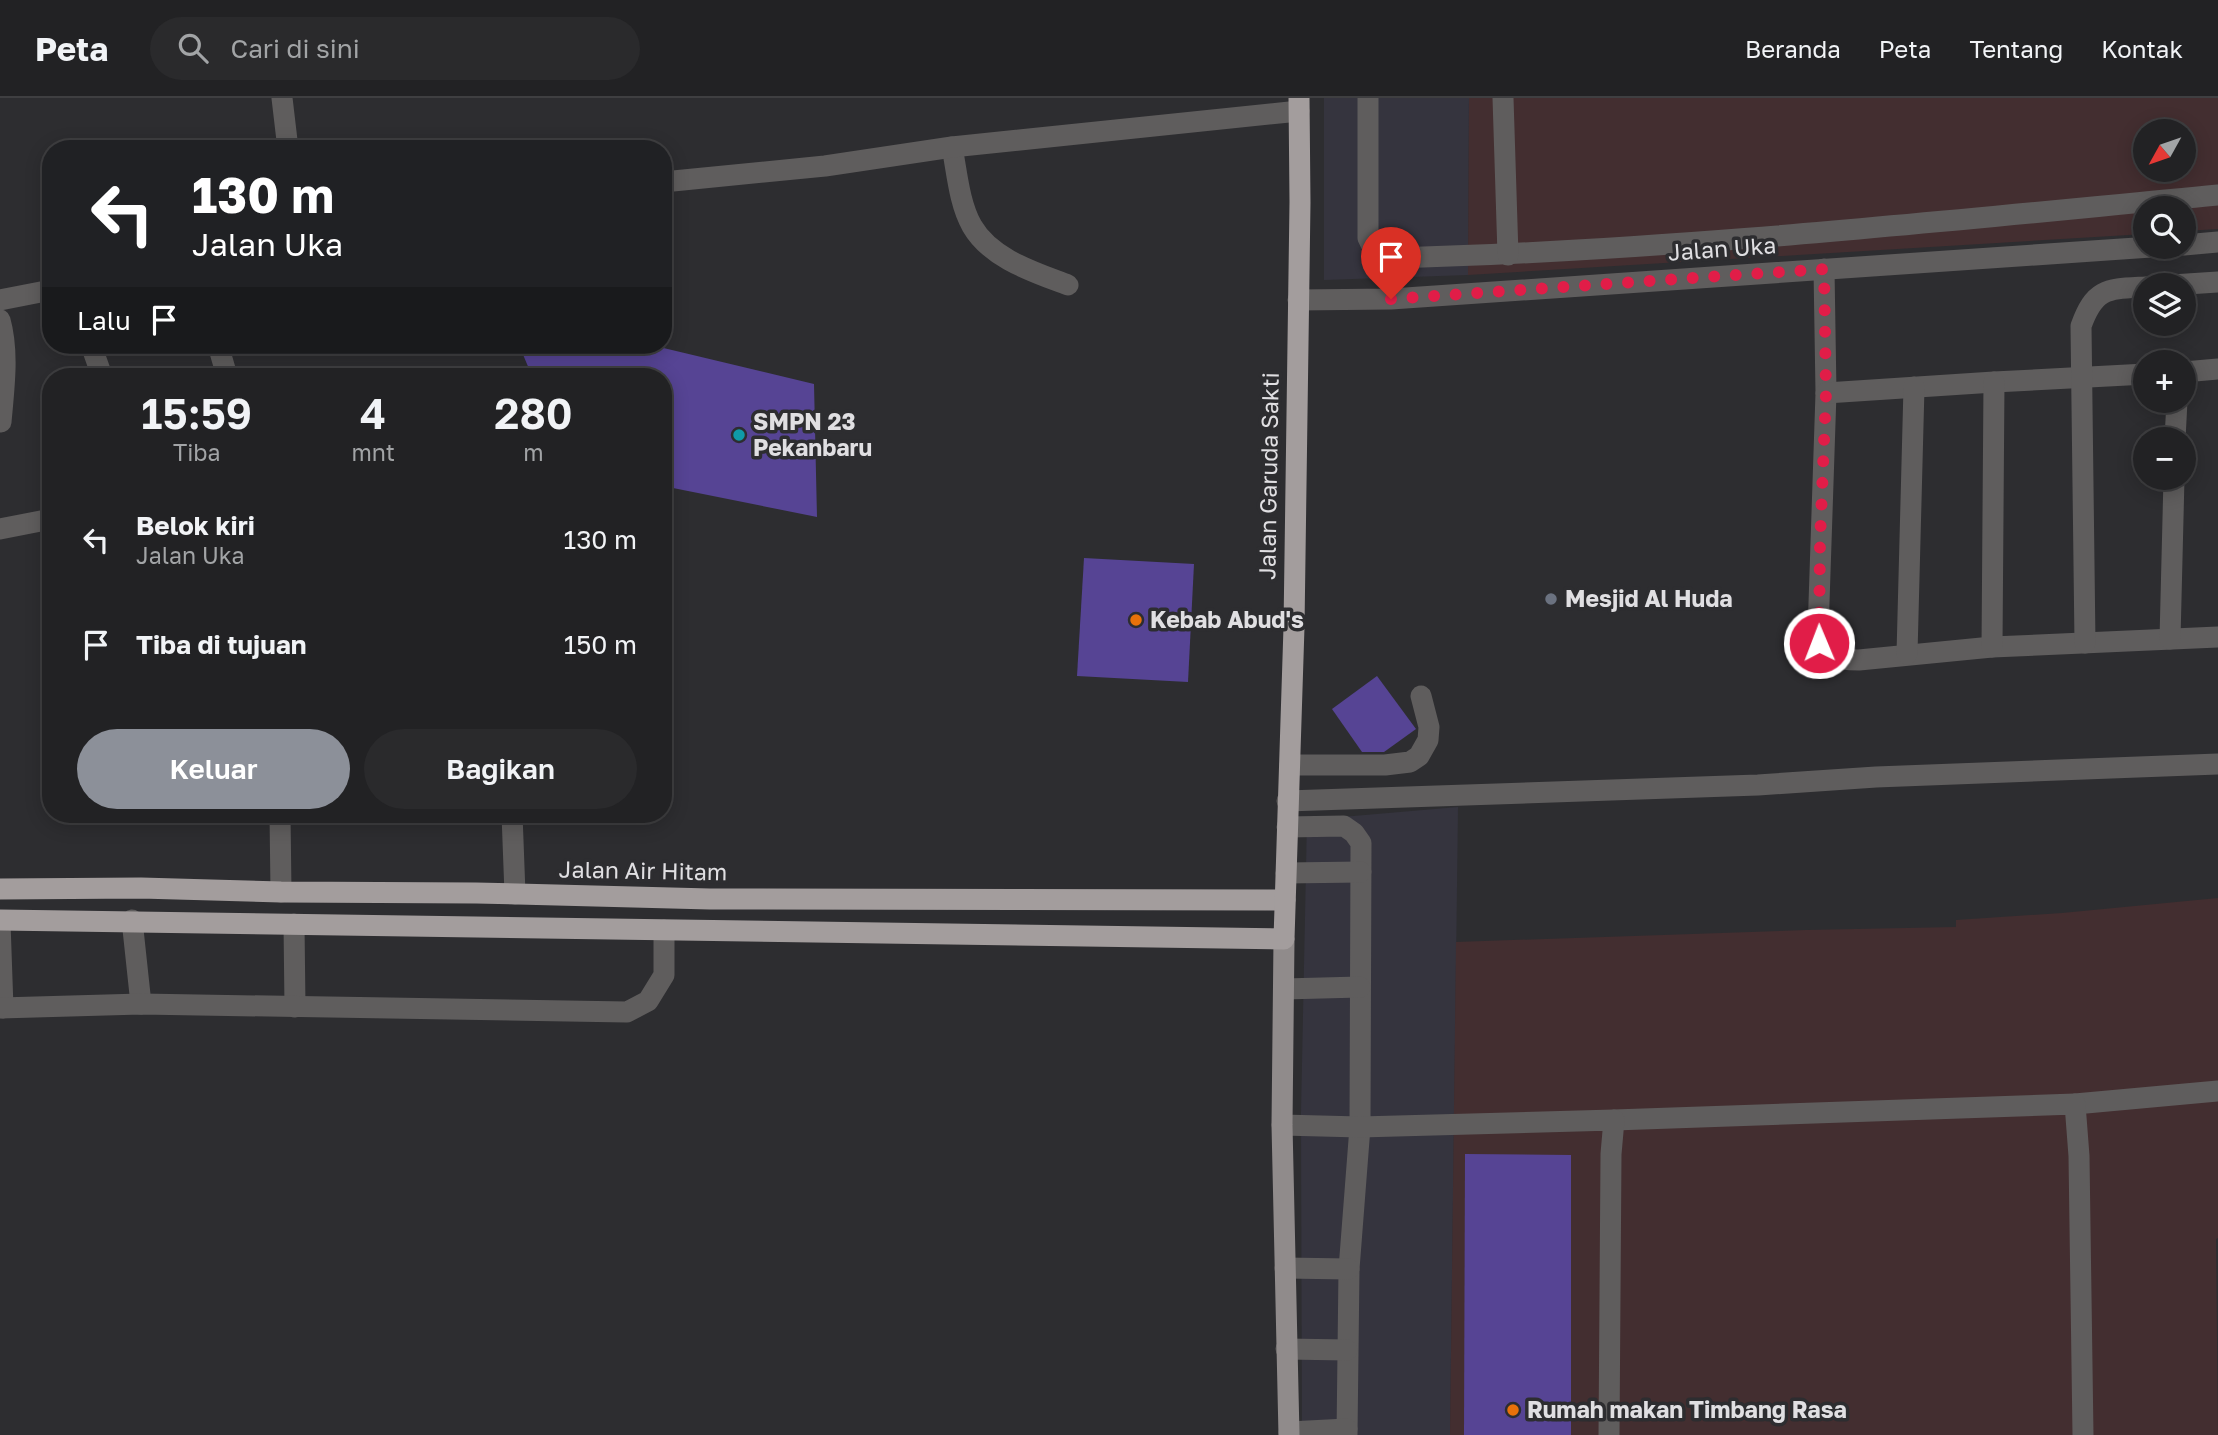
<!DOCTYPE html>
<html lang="id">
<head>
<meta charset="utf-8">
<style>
  body { margin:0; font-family:"Golos Text",sans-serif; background:#2a2a2c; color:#f1f3f6; height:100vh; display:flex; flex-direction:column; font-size:26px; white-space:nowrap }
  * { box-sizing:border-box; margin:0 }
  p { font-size:23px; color:#a2a4a6 }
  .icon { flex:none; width:38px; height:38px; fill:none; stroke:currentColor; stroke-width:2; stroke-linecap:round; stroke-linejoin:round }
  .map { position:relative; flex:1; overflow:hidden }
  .details { position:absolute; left:42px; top:270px; width:630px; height:455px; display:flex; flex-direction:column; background:#222224; border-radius:28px; box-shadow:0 4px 18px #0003,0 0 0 2px #3f3f41 }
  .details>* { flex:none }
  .banner { position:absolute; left:42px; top:42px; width:630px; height:214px; border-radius:28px; box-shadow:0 4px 18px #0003,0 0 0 2px #3f3f41; background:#202124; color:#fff; overflow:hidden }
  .needle { width:46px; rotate:230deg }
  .buttons { position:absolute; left:2133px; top:21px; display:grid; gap:14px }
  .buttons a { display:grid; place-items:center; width:63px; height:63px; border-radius:50%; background:#222224; box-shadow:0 4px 18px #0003,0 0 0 2px #3f3f41; font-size:35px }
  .pin { position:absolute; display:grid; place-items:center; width:60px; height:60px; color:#fff; margin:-72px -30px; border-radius:50% 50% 50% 0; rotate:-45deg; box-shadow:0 0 7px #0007 }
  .pin .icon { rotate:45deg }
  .me { position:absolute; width:77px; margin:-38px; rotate:359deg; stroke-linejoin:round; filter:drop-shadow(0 0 5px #0008) }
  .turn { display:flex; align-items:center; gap:24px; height:147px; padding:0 35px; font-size:32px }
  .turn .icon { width:91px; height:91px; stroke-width:2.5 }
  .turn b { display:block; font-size:49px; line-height:60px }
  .then { display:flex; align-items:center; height:66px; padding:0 35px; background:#0003; gap:14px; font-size:26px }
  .eta { display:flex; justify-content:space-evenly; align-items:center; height:119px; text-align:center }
  .eta b { font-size:42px; font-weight:600; line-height:49px }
  .action { display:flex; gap:14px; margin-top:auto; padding:14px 35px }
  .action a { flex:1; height:80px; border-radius:42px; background:#8c9099; color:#fff; font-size:28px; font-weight:600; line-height:80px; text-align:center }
  .action a+a { background:#2a2a2c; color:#f1f3f6 }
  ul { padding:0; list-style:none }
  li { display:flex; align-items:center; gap:21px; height:105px; padding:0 35px }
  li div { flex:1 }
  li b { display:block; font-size:26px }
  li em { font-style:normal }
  header { display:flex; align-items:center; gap:42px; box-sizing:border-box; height:98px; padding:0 35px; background:#222224; border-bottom:2px solid #3f3f41 }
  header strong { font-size:33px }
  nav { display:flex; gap:38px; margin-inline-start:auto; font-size:24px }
  .search { width:490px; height:63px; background:#2a2a2c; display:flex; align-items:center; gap:18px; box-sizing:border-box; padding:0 24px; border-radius:38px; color:#a2a4a6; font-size:26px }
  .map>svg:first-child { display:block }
</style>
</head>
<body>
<header>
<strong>Peta</strong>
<div class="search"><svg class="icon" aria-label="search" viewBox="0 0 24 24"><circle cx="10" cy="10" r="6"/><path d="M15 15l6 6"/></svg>Cari di sini</div>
<nav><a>Beranda</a><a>Peta</a><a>Tentang</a><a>Kontak</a></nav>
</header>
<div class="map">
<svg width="2218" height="1337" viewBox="0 0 2218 1337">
  <rect width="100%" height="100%" fill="#2d2d30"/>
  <g fill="#35343e">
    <polygon points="1324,0 1469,0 1468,177 1324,182"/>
    <polygon points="1458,709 1450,1337 1302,1337 1301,1015 1307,722"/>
  </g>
  <g fill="#432e30" fill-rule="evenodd">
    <path d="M1469,0h749v131l-34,2v-23h-38l-1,26 -677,41zM2146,33h38v39h-38z"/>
    <polygon points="2218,800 2218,1140 2216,1141 2218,1337 1450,1337 1456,844 1806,832 1956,829 1956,822 2062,815"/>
  </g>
  <g fill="#564494">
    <polygon points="519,247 651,247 814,286 817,419 663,388 663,278 532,278"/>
    <polygon points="1084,460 1194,466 1188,584 1077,578"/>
    <polygon points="1377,578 1416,631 1384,654 1362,654 1332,611"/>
    <polygon points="1465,1056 1571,1057 1571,1337 1464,1337"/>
  </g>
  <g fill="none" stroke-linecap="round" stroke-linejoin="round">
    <g stroke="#5f5d5d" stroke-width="21">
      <polyline points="282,0 288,51"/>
      <path d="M1368,0v140c4,11 11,17 23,20 276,-7 552,-37 827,-63"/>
      <polyline points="1503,0 1508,157"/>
      <path d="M952,49c5,25 7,56 20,79 19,33 62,46 96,59"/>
      <polyline points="663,84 825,68 952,49 1299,13"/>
      <polyline points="2184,147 2218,144"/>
      <path d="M1824,171l2,124 -8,240c2,25 20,27 41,27l133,-13 226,-10"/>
      <polyline points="2172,187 2218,184"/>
      <polyline points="0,202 51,192"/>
      <polyline points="1298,202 1391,201 2151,149"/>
      <path d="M0,222c9,32 4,68 1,102"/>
      <polyline points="91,247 102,278"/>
      <polyline points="218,247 227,278"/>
      <polyline points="2184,274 2218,271"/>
      <polyline points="1826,295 1994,284 2146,276"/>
      <polyline points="2175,341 2177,303"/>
      <polyline points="0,431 51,421"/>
      <polyline points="2170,541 2174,380"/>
      <path d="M2085,545l-4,-317c14,-39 27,-37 65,-39"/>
      <polyline points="1992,549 1994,284"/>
      <polyline points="1907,556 1914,289"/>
      <polyline points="1290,667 1385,667 1410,664 1419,658 1428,642 1429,629 1421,598"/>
      <polyline points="1287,703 1758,687 1876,679 2218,666"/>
      <polyline points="280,716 281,794"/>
      <polyline points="512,716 515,796"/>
      <polyline points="1287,729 1344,728 1354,735 1361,745 1360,1029 1349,1171 1347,1337"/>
      <polyline points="1286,775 1361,774"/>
      <polyline points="132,822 141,906"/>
      <polyline points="0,824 3,910"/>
      <polyline points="294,826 295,909"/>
      <polyline points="1284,891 1360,889"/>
      <polyline points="0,910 141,906 627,914 648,903 664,877 664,832"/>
      <polyline points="2075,1006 2218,993"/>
      <polyline points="1614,1022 2075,1006 2079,1058 2083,1337"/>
      <polyline points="1282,1027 1360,1029 1614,1022 1611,1056 1609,1337"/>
      <polyline points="1285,1170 1349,1171"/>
      <polyline points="1286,1251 1347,1252"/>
      <polyline points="1289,1334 1347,1331"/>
    </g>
    <polyline stroke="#908b8b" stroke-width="21" points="1284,841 1282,1027 1289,1337"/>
    <g stroke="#a39d9d" stroke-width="21">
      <polyline points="0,791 141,790 281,794 476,795 710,801 1285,802"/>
      <polyline points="0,822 1284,841 1294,529 1300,104 1299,0"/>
    </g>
  </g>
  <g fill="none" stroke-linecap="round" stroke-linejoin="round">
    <polyline stroke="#e11d48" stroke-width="12" stroke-dasharray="0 21.6" points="1391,201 1824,171 1826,295 1820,443 1819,545"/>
  </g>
  <circle fill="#0f9aa8" stroke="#2d2d30" stroke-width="2.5" cx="739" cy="337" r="7"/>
  <circle fill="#6b7280" stroke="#2d2d30" stroke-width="2.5" cx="1551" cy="501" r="7"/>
  <g fill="#e8710a" stroke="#2d2d30" stroke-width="2.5">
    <circle cx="1136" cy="522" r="7"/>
    <circle cx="1513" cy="1312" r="7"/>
  </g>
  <g text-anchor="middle" stroke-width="7" stroke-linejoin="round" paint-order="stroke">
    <g font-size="23" fill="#e0dfe2" stroke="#2d2d30">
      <text transform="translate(1722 151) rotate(-4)" y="8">Jalan Uka</text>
      <text transform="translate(1269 378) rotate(-89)" y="8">Jalan Garuda Sakti</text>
      <text transform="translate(643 773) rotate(1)" y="8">Jalan Air Hitam</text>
    </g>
    <g font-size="23" font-weight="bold" fill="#e0dfe2" stroke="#2d2d30" text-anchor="start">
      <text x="753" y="332">SMPN 23<tspan x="753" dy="26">Pekanbaru</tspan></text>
      <text x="1565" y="509">Mesjid Al Huda</text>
      <text x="1150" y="530">Kebab Abud's</text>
      <text x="1527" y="1320">Rumah makan Timbang Rasa</text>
    </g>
  </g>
</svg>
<div class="buttons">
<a><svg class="needle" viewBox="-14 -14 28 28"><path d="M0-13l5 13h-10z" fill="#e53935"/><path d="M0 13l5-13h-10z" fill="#a2a4a6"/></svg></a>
<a><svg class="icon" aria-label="search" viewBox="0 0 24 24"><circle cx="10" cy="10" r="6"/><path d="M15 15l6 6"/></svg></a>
<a><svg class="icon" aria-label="layers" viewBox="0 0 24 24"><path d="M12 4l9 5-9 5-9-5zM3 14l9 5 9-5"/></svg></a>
<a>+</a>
<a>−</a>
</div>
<div class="pin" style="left:1391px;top:201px;background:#d93025"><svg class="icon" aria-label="arrive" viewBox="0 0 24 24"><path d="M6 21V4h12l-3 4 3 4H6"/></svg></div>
<svg class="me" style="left:1819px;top:545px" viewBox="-20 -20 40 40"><circle r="17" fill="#e11d48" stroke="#fff" stroke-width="3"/><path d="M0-11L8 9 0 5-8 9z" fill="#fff"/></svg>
<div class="banner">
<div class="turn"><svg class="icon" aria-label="left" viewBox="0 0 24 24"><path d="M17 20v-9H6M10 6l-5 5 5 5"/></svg><div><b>130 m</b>Jalan Uka</div></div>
<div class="then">Lalu<svg class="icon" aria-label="arrive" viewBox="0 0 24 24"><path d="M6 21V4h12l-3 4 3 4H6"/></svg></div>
</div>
<section class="details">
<div class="eta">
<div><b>15:59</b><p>Tiba</p></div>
<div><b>4</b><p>mnt</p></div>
<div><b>280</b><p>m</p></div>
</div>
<ul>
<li><svg class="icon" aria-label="left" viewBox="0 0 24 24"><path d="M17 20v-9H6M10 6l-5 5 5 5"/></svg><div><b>Belok kiri</b><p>Jalan Uka</p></div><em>130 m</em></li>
<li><svg class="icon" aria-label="arrive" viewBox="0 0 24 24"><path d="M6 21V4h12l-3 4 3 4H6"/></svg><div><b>Tiba di tujuan</b></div><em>150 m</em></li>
</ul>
<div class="action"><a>Keluar</a><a>Bagikan</a></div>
</section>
</div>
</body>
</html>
